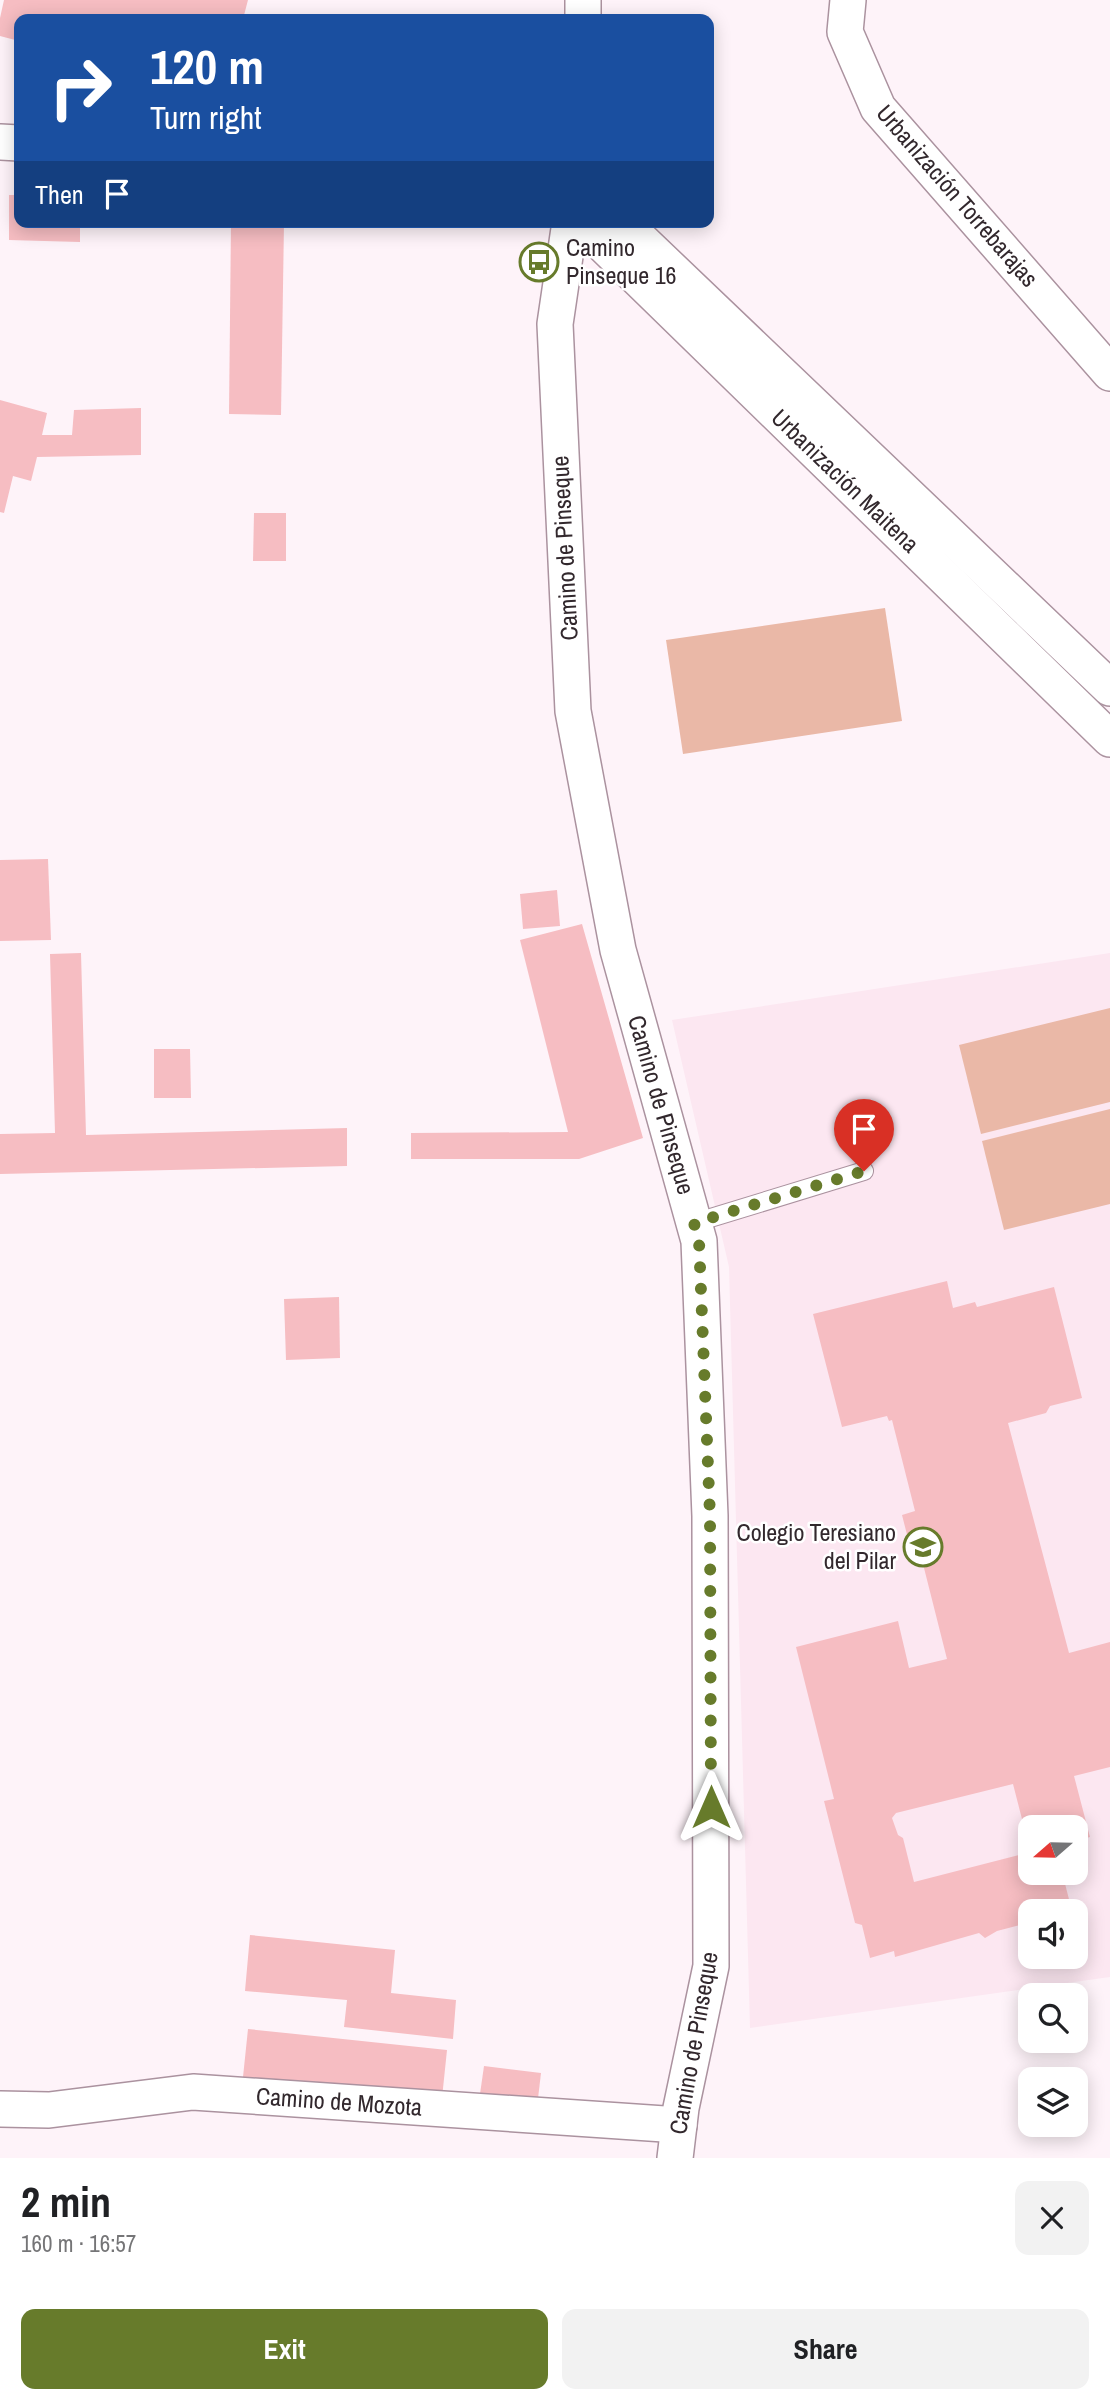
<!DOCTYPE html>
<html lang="en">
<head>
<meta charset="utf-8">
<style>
  body { margin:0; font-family:"Archivo Narrow",sans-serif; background:#f2f2f2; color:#202124; height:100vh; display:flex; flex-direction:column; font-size:26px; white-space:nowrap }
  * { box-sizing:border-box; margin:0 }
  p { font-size:23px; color:#757577 }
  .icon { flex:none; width:38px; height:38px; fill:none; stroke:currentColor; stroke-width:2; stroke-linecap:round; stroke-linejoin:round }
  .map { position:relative; height:2158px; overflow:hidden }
  .panel { display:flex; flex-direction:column; background:#fff; flex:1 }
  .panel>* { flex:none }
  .guide { position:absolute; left:14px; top:14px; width:700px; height:214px; border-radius:14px; box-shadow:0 4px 18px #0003; background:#1a4fa0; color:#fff; overflow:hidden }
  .needle { width:46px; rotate:250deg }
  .buttons { position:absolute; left:1018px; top:1815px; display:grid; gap:14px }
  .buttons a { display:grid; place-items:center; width:70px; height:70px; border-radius:14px; background:#fff; box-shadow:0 4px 18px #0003; font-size:35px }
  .pin { position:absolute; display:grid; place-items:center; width:60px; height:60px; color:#fff; margin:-72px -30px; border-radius:50% 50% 50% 0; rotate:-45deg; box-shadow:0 0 7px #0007 }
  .pin .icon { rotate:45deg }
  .me { position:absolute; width:77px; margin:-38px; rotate:0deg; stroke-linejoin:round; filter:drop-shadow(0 0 5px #0008) }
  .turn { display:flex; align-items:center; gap:24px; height:147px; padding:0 21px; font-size:32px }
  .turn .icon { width:91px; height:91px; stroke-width:2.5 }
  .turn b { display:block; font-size:49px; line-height:60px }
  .then { display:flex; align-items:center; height:66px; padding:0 21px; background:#0003; gap:14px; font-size:26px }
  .round { display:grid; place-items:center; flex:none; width:74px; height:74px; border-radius:14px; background:#f2f2f2 }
  .head { display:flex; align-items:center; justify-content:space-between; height:119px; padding:0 21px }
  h1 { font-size:42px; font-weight:800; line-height:52px }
  .button { display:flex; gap:14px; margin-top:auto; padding:14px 21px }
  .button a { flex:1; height:80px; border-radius:14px; background:#677b2b; color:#fff; font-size:28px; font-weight:800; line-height:80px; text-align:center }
  .button a+a { background:#f2f2f2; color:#202124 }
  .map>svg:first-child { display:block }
</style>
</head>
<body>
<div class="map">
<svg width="1110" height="2158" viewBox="0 0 1110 2158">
  <rect width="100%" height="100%" fill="#fef3f9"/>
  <path fill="#fce7f1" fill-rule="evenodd" d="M1110,953v1024l-360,51 -21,-761 -57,-247zM1031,1827h45v45h-45zM1031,1911h45v45h-45z"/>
  <g fill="#eab8a7">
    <polygon points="885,608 902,721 683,754 666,640"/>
    <polygon points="1110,1008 1110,1102 981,1134 959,1045"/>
    <polygon points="1110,1109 1110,1204 1004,1230 982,1141"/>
  </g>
  <g fill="#f6bdc2">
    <polygon points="4,0 248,0 243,19 19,19 19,41 0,36 0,18"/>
    <polygon points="9,195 19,195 19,222 80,222 80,242 9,240"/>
    <polygon points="231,222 284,222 281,415 229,414"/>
    <polygon points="0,400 47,413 42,435 72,435 74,410 141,408 141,455 37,457 31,481 13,476 4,513 0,512"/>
    <polygon points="254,513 286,513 286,561 253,561"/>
    <polygon points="48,859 51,940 0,941 0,860"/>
    <polygon points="557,890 560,926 523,929 520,894"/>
    <polygon points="582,924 643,1138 579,1159 411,1159 411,1133 568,1132 520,940"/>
    <polygon points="81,953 86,1135 347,1128 347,1166 0,1174 0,1134 55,1133 50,954"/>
    <polygon points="154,1049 190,1049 191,1098 154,1098"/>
    <polygon points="947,1281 953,1308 975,1302 977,1307 1054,1287 1082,1398 1050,1406 1046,1413 1008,1423 1069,1653 1110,1642 1110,1767 1074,1776 1090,1837 1076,1841 1076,1827 1031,1827 1030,1850 1013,1784 896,1813 892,1818 898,1835 903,1838 914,1882 1031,1852 1031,1872 1062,1872 1072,1911 1031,1911 1031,1922 997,1931 985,1938 979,1933 895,1957 894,1951 870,1958 862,1925 855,1923 824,1801 834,1799 796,1647 898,1621 909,1668 947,1659 923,1564 915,1566 902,1515 915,1511 892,1420 889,1421 887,1416 842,1427 813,1314"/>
    <polygon points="339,1297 340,1358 286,1360 284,1299"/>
    <polygon points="250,1935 395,1950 391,1993 456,2000 453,2039 344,2027 347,2000 245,1991"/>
    <polygon points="248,2029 447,2050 442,2098 243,2077"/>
    <polygon points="484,2066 541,2073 537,2107 479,2101"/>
  </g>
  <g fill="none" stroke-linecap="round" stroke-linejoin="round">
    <defs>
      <polyline id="lane" points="694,1223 864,1171"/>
      <g id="street">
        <polyline points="848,0 845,32 878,108 1110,373"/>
        <polyline points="583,19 583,0"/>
        <polyline points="0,142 19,143"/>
        <polyline points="570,222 555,324 573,711 618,950 699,1241 710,1516 711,1966 681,2108 675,2158"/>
        <polyline points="580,222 1110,739"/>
        <polyline points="622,222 1110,688"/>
        <polyline points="0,2109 49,2110 193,2092 679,2125"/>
      </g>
    </defs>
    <use href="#lane" stroke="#ab929f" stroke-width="20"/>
    <use href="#street" stroke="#ab929f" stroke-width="38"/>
    <use href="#lane" stroke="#fff" stroke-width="18"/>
    <use href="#street" stroke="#fff" stroke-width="35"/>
  </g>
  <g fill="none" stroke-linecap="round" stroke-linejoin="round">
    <polyline stroke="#677b2b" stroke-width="12" stroke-dasharray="0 21.6" points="711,1807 710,1516 699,1241 694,1223 864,1171"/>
  </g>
  <defs>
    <symbol id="bus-ring" viewBox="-11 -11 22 22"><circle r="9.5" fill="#fff" stroke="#677b2b" stroke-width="1.5"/><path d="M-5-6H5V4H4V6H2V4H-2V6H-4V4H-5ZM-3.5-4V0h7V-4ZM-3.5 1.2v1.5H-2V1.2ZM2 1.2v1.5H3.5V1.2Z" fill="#677b2b"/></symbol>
    <symbol id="school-ring" viewBox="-11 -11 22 22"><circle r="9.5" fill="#fff" stroke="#677b2b" stroke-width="1.5"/><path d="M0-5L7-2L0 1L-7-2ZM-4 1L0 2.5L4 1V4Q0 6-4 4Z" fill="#677b2b"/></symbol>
  </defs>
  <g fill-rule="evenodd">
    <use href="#bus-ring" x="517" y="240" width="44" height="44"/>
    <use href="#school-ring" x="901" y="1525" width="44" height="44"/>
  </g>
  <g text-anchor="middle" stroke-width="5" stroke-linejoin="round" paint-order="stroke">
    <g font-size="24" fill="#32282d" stroke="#fff">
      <text transform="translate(957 196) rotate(49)" y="8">Urbanización Torrebarajas</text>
      <text transform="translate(845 481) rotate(44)" y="8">Urbanización Maitena</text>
      <text transform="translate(565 548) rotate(-93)" y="8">Camino de Pinseque</text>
      <text transform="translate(661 1105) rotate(74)" y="8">Camino de Pinseque</text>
      <text transform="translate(694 2043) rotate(-80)" y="8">Camino de Pinseque</text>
      <text transform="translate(339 2102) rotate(4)" y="8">Camino de Mozota</text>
    </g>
    <g font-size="24" fill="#32282d" stroke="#fff" text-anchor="start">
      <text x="566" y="256">Camino<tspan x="566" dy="28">Pinseque 16</tspan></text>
      <text x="896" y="1541" text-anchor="end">Colegio Teresiano<tspan x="896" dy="28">del Pilar</tspan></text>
    </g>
  </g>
</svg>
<div class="buttons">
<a><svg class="needle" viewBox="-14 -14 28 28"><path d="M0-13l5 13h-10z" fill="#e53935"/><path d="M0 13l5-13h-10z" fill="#757577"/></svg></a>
<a><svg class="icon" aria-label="sound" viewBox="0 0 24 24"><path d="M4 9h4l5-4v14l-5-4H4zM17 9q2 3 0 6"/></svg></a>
<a><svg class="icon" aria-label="search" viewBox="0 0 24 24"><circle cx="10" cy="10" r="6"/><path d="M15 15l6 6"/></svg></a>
<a><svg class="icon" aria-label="layers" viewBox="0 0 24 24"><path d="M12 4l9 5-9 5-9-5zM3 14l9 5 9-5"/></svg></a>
</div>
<div class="pin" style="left:864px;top:1171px;background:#d93025"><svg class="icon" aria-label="arrive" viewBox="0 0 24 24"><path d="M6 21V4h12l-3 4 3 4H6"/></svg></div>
<svg class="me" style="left:711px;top:1807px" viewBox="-20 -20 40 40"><path d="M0-17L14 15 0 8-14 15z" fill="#677b2b" stroke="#fff" stroke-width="4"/></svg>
<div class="guide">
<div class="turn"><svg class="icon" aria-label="right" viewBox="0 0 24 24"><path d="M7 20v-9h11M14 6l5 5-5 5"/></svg><div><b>120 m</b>Turn right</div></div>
<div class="then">Then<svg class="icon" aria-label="arrive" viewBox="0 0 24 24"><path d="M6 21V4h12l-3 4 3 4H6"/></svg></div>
</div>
</div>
<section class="panel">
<div class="head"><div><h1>2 min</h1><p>160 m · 16:57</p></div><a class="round"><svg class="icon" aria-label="close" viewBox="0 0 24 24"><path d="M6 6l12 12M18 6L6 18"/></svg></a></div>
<div class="button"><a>Exit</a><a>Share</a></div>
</section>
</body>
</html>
